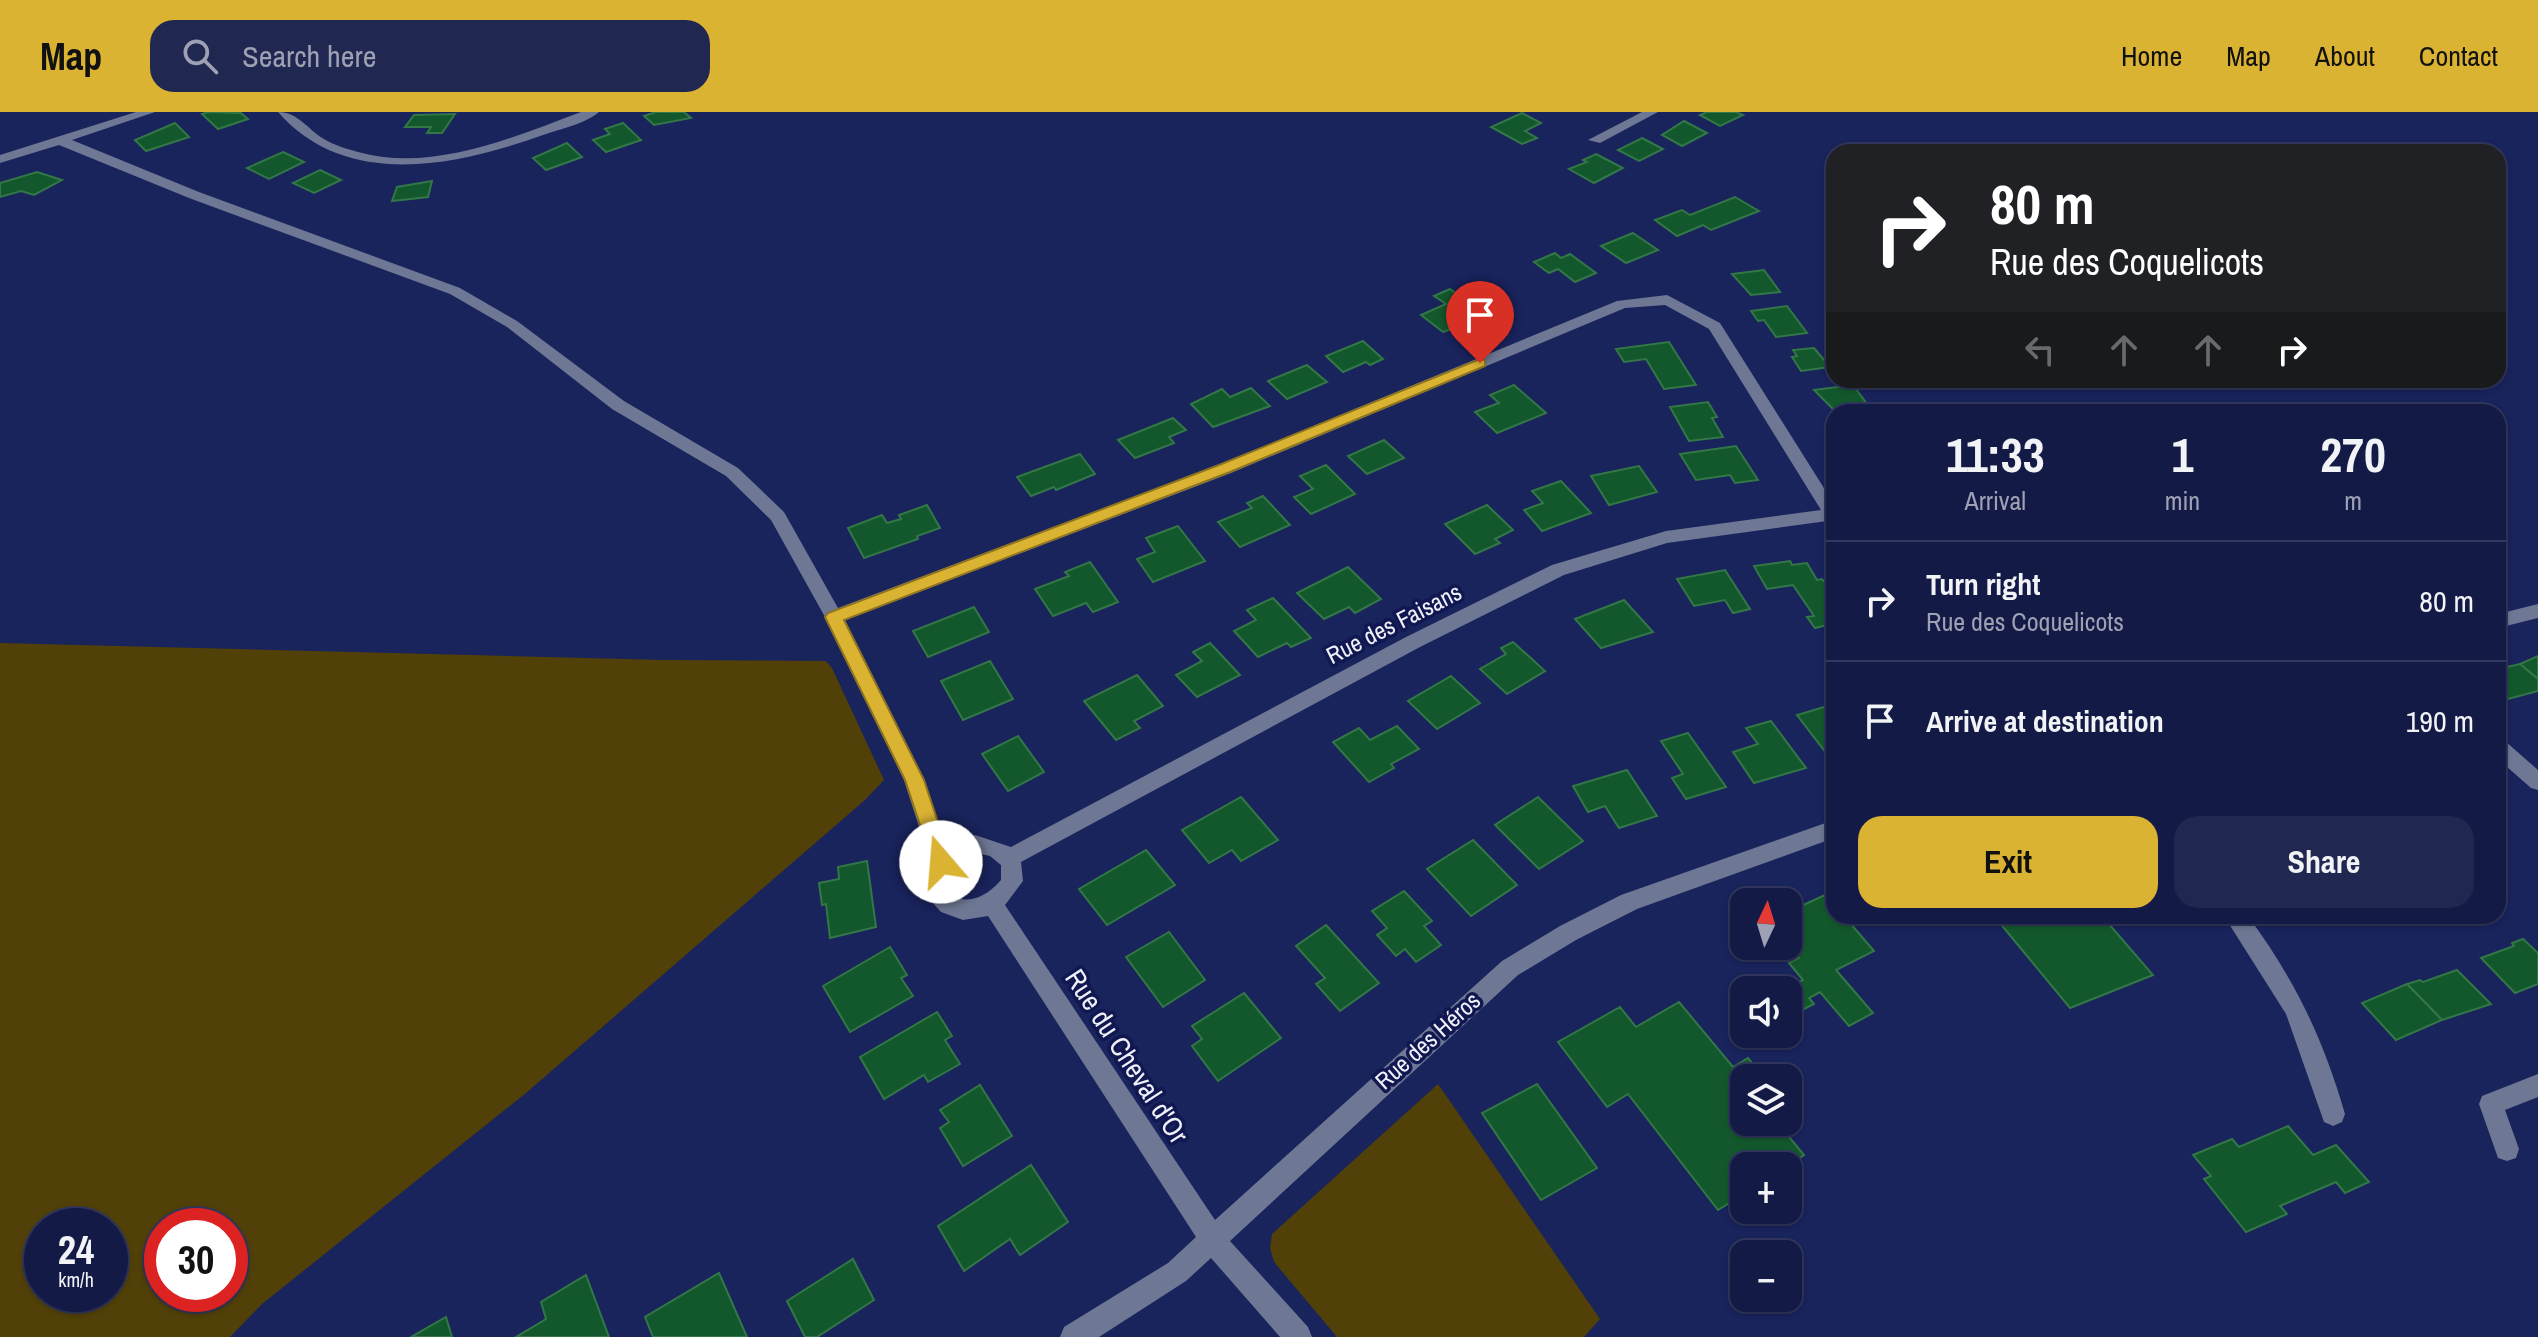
<!DOCTYPE html>
<html lang="en">
<head>
<meta charset="utf-8">
<style>
  body { margin:0; font-family:"Archivo Narrow",sans-serif; background:#202750; color:#f1f3f6; height:100vh; display:flex; flex-direction:column; font-size:30px; white-space:nowrap }
  * { box-sizing:border-box; margin:0 }
  p { font-size:26px; color:#9da1b3 }
  .icon { flex:none; width:44px; height:44px; fill:none; stroke:currentColor; stroke-width:2; stroke-linecap:round; stroke-linejoin:round }
  .map { position:relative; flex:1; overflow:hidden }
  .drawer { position:absolute; left:1826px; top:292px; width:680px; height:520px; display:flex; flex-direction:column; background:#131a45; border-radius:24px; box-shadow:0 2px 6px #0004,0 0 0 2px #32385e }
  .drawer>* { flex:none }
  .guide { position:absolute; left:1826px; top:32px; width:680px; height:244px; border-radius:24px; box-shadow:0 2px 6px #0004,0 0 0 2px #32385e; background:#202124; color:#fff; overflow:hidden }
  .needle { width:52px; rotate:4deg }
  .tools { position:absolute; left:1730px; top:776px; display:grid; gap:16px }
  .tools a { display:grid; place-items:center; width:72px; height:72px; border-radius:16px; background:#131a45; box-shadow:0 2px 6px #0004,0 0 0 2px #32385e; font-size:40px }
  .speed { position:absolute; left:24px; top:1096px; display:flex; gap:16px; font-size:40px; font-weight:700; text-align:center }
  .speed>* { display:grid; place-content:center; width:104px; height:104px; border-radius:50%; background:#131a45; box-shadow:0 2px 6px #0004,0 0 0 2px #32385e; line-height:1 }
  .speed small { font-size:20px; font-weight:400 }
  .speed .limit { border:12px solid #d22; background:#fff; color:#111 }
  .pin { position:absolute; display:grid; place-items:center; width:68px; height:68px; color:#fff; margin:-82px -34px; border-radius:50% 50% 50% 0; rotate:-45deg; box-shadow:0 0 8px #0007 }
  .pin .icon { rotate:45deg }
  .me { position:absolute; width:88px; margin:-44px; rotate:342deg; stroke-linejoin:round; filter:drop-shadow(0 0 6px #0008) }
  .turn { display:flex; align-items:center; gap:28px; height:168px; padding:0 32px; font-size:36px }
  .turn .icon { width:104px; height:104px; stroke-width:2.5 }
  .turn b { display:block; font-size:56px; line-height:68px }
  .lanes { display:flex; align-items:center; height:76px; padding:0 32px; background:#0003; justify-content:center; gap:40px; direction:ltr }
  .lanes .off { opacity:.35 }
  .eta { display:flex; justify-content:space-evenly; align-items:center; height:136px; text-align:center }
  .eta b { font-size:48px; font-weight:700; line-height:56px }
  .primary-button { display:flex; gap:16px; margin-top:auto; padding:16px 32px }
  .primary-button a { flex:1; height:92px; border-radius:24px; background:#dab333; color:#111; font-size:32px; font-weight:700; line-height:92px; text-align:center }
  .primary-button a+a { background:#202750; color:#f1f3f6 }
  ul { padding:0; list-style:none }
  li { display:flex; align-items:center; gap:24px; height:120px; padding:0 32px; border-top:2px solid #32385e }
  li div { flex:1 }
  li b { display:block; font-size:30px }
  li em { font-style:normal }
  header { display:flex; align-items:center; gap:48px; box-sizing:border-box; height:112px; padding:0 40px; background:#dab333; color:#111 }
  header strong { font-size:38px }
  nav { display:flex; gap:44px; margin-inline-start:auto; font-size:28px }
  .search { width:560px; height:72px; background:#202750; display:flex; align-items:center; gap:20px; box-sizing:border-box; padding:0 28px; border-radius:24px; color:#9da1b3; font-size:30px }
  .map>svg:first-child { display:block }
</style>
</head>
<body>
<header>
<strong>Map</strong>
<div class="search"><svg class="icon" aria-label="search" viewBox="0 0 24 24"><circle cx="10" cy="10" r="6"/><path d="M15 15l6 6"/></svg>Search here</div>
<nav><a>Home</a><a>Map</a><a>About</a><a>Contact</a></nav>
</header>
<div class="map">
<svg width="2538" height="1225" viewBox="0 0 2538 1225">
  <rect width="100%" height="100%" fill="#19235c"/>
  <g fill="#514008" fill-rule="evenodd">
    <path d="M0,531l663,17 163,1 6,7 52,112 -19,20 -339,293 -264,211 -32,33h-230zM110,1114v68h-68v-68zM162,1114h68v68h-68z"/>
    <polygon points="1438,972 1600,1207 1584,1225 1337,1225 1274,1150 1270,1136 1272,1122"/>
  </g>
  <g fill="#13582c" stroke="#337747" stroke-width="2">
    <polygon points="208,0 241,1 248,7 218,17 202,2"/>
    <polygon points="656,0 684,0 691,6 654,13 644,4"/>
    <polygon points="1707,0 1736,0 1743,3 1720,14 1700,3"/>
    <polygon points="1522,1 1541,11 1525,19 1537,26 1522,32 1491,15"/>
    <polygon points="455,2 442,21 427,21 431,15 405,15 414,3"/>
    <polygon points="1684,9 1707,21 1682,34 1662,23"/>
    <polygon points="175,11 189,25 146,39 135,28"/>
    <polygon points="623,11 641,28 606,40 593,28 610,22 605,17"/>
    <polygon points="1642,26 1663,37 1639,49 1618,38"/>
    <polygon points="567,31 582,45 546,58 533,46"/>
    <polygon points="283,40 304,50 269,67 247,56"/>
    <polygon points="1596,42 1623,56 1594,71 1569,57 1587,50 1583,48"/>
    <polygon points="320,58 341,68 314,81 293,71"/>
    <polygon points="37,60 62,68 34,83 21,79 0,85 0,71"/>
    <polygon points="432,69 428,85 392,89 397,75"/>
    <polygon points="1735,85 1759,99 1711,118 1703,113 1677,124 1655,108 1682,98 1690,103"/>
    <polygon points="1633,121 1658,138 1626,151 1601,134"/>
    <polygon points="1555,141 1561,146 1570,142 1596,161 1575,170 1558,157 1549,161 1534,150"/>
    <polygon points="1764,158 1780,180 1751,183 1732,162"/>
    <polygon points="1450,177 1489,205 1443,220 1421,203 1446,192 1434,184"/>
    <polygon points="1787,194 1807,221 1776,225 1764,208 1758,209 1751,199"/>
    <polygon points="1363,229 1383,247 1370,253 1366,250 1343,260 1326,244"/>
    <polygon points="1669,230 1696,273 1664,277 1646,247 1624,250 1616,237"/>
    <polygon points="1814,236 1830,255 1801,259 1792,245 1797,244 1793,238"/>
    <polygon points="1307,253 1327,270 1287,287 1268,269"/>
    <polygon points="1514,273 1546,301 1497,321 1475,300 1499,291 1490,283"/>
    <polygon points="1853,273 1873,300 1836,300 1814,278"/>
    <polygon points="1251,276 1270,294 1213,315 1191,292 1222,277 1230,285"/>
    <polygon points="1708,290 1717,305 1712,306 1723,325 1689,329 1670,295"/>
    <polygon points="1173,306 1186,318 1169,325 1174,331 1135,346 1118,328"/>
    <polygon points="1384,328 1404,346 1367,362 1348,344"/>
    <polygon points="1736,334 1758,368 1735,371 1730,363 1696,368 1680,342"/>
    <polygon points="1080,342 1095,362 1056,378 1054,375 1031,384 1017,365"/>
    <polygon points="1326,353 1355,382 1311,402 1294,385 1313,377 1300,364"/>
    <polygon points="1639,354 1657,380 1609,393 1591,364"/>
    <polygon points="1561,369 1591,401 1542,419 1524,398 1543,391 1532,379"/>
    <polygon points="1263,384 1290,413 1240,435 1218,410 1252,396 1247,391"/>
    <polygon points="927,393 940,416 917,424 918,427 864,446 848,416 882,403 887,411 901,407 899,403"/>
    <polygon points="1487,393 1513,418 1495,427 1500,431 1475,442 1445,412"/>
    <polygon points="1178,414 1205,449 1153,470 1137,447 1155,440 1146,426"/>
    <polygon points="1790,449 1792,453 1807,451 1817,468 1822,467 1834,482 1834,511 1815,516 1807,505 1814,504 1793,473 1767,477 1754,454"/>
    <polygon points="1090,450 1118,490 1093,500 1086,491 1053,504 1035,477 1069,464 1065,460"/>
    <polygon points="1348,455 1381,487 1355,501 1349,495 1324,507 1297,481"/>
    <polygon points="1725,458 1750,497 1733,501 1725,488 1694,494 1677,467"/>
    <polygon points="1273,486 1311,526 1291,535 1287,531 1258,545 1234,519 1256,508 1247,498"/>
    <polygon points="1624,488 1653,520 1601,536 1575,507"/>
    <polygon points="974,495 989,520 928,545 913,519"/>
    <polygon points="1513,530 1545,559 1507,582 1480,557 1506,542 1501,536"/>
    <polygon points="1210,531 1240,563 1197,585 1176,563 1202,549 1193,540"/>
    <polygon points="2538,544 2538,567 2520,552"/>
    <polygon points="990,549 1013,587 963,608 941,569"/>
    <polygon points="2520,552 2538,567 2538,579 2508,587 2498,579 2498,557"/>
    <polygon points="1137,563 1163,594 1134,609 1140,616 1116,628 1084,589"/>
    <polygon points="1451,564 1480,591 1437,617 1408,589"/>
    <polygon points="1834,592 1834,644 1830,646 1797,603"/>
    <polygon points="1771,609 1806,656 1754,671 1733,640 1758,632 1746,616"/>
    <polygon points="1397,614 1419,637 1391,652 1394,656 1369,670 1333,630 1359,616 1370,628"/>
    <polygon points="1688,621 1726,675 1686,687 1672,666 1683,662 1661,629"/>
    <polygon points="1018,624 1044,660 1008,679 982,642"/>
    <polygon points="1627,658 1657,704 1619,716 1605,694 1588,700 1573,674"/>
    <polygon points="1241,685 1278,728 1241,749 1232,738 1209,751 1182,718"/>
    <polygon points="1538,685 1583,729 1539,757 1495,713"/>
    <polygon points="1473,728 1517,773 1471,804 1427,757"/>
    <polygon points="1146,738 1175,773 1107,813 1079,777"/>
    <polygon points="867,749 876,815 830,826 826,792 822,793 819,771 839,767 838,755"/>
    <polygon points="1404,779 1432,809 1424,814 1441,833 1416,850 1405,837 1396,844 1377,823 1387,816 1372,799"/>
    <polygon points="1825,783 1834,793 1834,804 1844,804 1874,839 1836,858 1873,901 1849,914 1820,880 1809,886 1814,892 1788,905 1788,878 1783,878 1803,868 1789,851 1799,846 1788,832 1788,800"/>
    <polygon points="1994,804 2102,804 2153,863 2070,896"/>
    <polygon points="1326,813 1379,871 1340,899 1316,872 1325,866 1296,834"/>
    <polygon points="1169,820 1205,868 1163,895 1126,845"/>
    <polygon points="2523,827 2538,841 2538,872 2515,881 2481,846 2514,834 2512,831"/>
    <polygon points="890,835 907,863 901,866 913,884 850,920 823,874"/>
    <polygon points="2457,858 2491,892 2442,908 2407,872 2420,868 2423,870"/>
    <polygon points="2407,872 2442,908 2396,928 2362,891"/>
    <polygon points="1244,881 1281,926 1218,969 1192,934 1202,927 1192,914"/>
    <polygon points="1679,890 1733,955 1748,946 1765,966 1744,966 1744,1010 1788,1010 1788,993 1802,1009 1785,1020 1804,1043 1787,1054 1744,1054 1744,1082 1718,1098 1628,982 1607,995 1558,930 1620,895 1636,915"/>
    <polygon points="937,900 952,924 945,928 960,952 928,970 924,963 884,987 860,945"/>
    <polygon points="1537,972 1597,1056 1541,1088 1482,1001"/>
    <polygon points="980,973 1012,1024 963,1054 940,1016 949,1010 940,998"/>
    <polygon points="2288,1014 2313,1043 2336,1033 2369,1070 2345,1081 2336,1070 2280,1094 2287,1102 2246,1120 2204,1067 2211,1064 2193,1043 2232,1027 2239,1035"/>
    <polygon points="1031,1053 1068,1110 1020,1143 1010,1127 964,1159 938,1114"/>
    <polygon points="853,1147 874,1188 817,1225 805,1225 787,1189"/>
    <polygon points="719,1161 747,1225 653,1225 645,1205"/>
    <polygon points="586,1163 609,1225 516,1225 546,1207 541,1190"/>
    <polygon points="446,1205 452,1225 411,1225"/>
  </g>
  <g fill="none" stroke-linecap="round" stroke-linejoin="round">
    <g fill="#6e7793" fill-rule="evenodd">
      <path d="M136,0h19l-83,28 127,52 261,96 57,33 107,80 114,67 46,44 54,96 381,-143 398,-164 50,-6 53,28 114,181v20l-7,-3 -160,22 -103,32 -144,72 -399,215 2,19 -18,24 210,315 287,-259 58,-35 61,-31 213,-75v18l-197,71 -61,31 -58,35 -288,266 78,86 4,10h-32l-69,-79 -25,23 -87,56h-39l4,-10 104,-64 28,-26 -208,-321 -25,4 -22,-8 -10,-11 -8,-20 7,-20 -26,-81 -79,-163 -54,-97 -45,-44 -114,-67 -105,-82 -57,-33 -261,-96 -130,-53 -59,18v-8zM1665,193l44,24 112,181 -155,21 -114,34 -146,72 -395,210 -36,-12 -29,11 -22,-66 -79,-160 386,-147 394,-165zM976,741l14,3 11,9v15c-40,47 -87,-2 -25,-27z"/>
      <path d="M278,0c20,0 28,16 46,27 10,6 23,10 34,13 73,21 156,-15 223,-40h18c-14,12 -39,17 -56,23 -87,31 -197,55 -265,-23z"/>
      <polygon points="1642,0 1658,0 1600,31 1588,28"/>
      <polygon points="2538,492 2538,506 2498,516 2498,502"/>
      <polygon points="2498,627 2505,629 2538,658 2538,678 2531,676 2498,647"/>
      <path d="M2224,804h24c47,64 75,122 97,198l-3,8 -9,4 -9,-4 -38,-108z"/>
      <polygon points="2538,962 2538,985 2505,998 2519,1037 2516,1046 2507,1049 2498,1046 2479,992 2482,984"/>
    </g>
  </g>
  <polygon fill="#dab333" stroke="#8e7421" stroke-width="2" points="1480,247 1485,248 1485,254 1230,360 844,508 924,668 951,750 948,755 941,758 934,755 905,668 825,505 828,501 1219,353"/>
  <g text-anchor="middle" stroke-width="7" stroke-linejoin="round" paint-order="stroke">
    <g font-size="24" fill="#eff1f9" stroke="#111851">
      <text transform="translate(1394 512) rotate(-27)" y="8">Rue des Faisans</text>
      <text transform="translate(1428 929) rotate(-42)" y="8">Rue des Héros</text>
    </g>
    <g font-size="28" fill="#eff1f9" stroke="#111851">
      <text transform="translate(1127 944) rotate(57)" y="10">Rue du Cheval d'Or</text>
    </g>
  </g>
</svg>
<div class="tools">
<a><svg class="needle" viewBox="-14 -14 28 28"><path d="M0-13l5 13h-10z" fill="#e53935"/><path d="M0 13l5-13h-10z" fill="#9da1b3"/></svg></a>
<a><svg class="icon" aria-label="sound" viewBox="0 0 24 24"><path d="M4 9h4l5-4v14l-5-4H4zM17 9q2 3 0 6"/></svg></a>
<a><svg class="icon" aria-label="layers" viewBox="0 0 24 24"><path d="M12 4l9 5-9 5-9-5zM3 14l9 5 9-5"/></svg></a>
<a>+</a>
<a>−</a>
</div>
<div class="speed"><div>24<small>km/h</small></div><div class="limit">30</div></div>
<div class="pin" style="left:1480px;top:251px;background:#d93025"><svg class="icon" aria-label="arrive" viewBox="0 0 24 24"><path d="M6 21V4h12l-3 4 3 4H6"/></svg></div>
<svg class="me" style="left:941px;top:750px" viewBox="-20 -20 40 40"><circle r="19" fill="#fff"/><path d="M0-13L10 11 0 6-10 11z" fill="#dab333"/></svg>
<div class="guide">
<div class="turn"><svg class="icon" aria-label="right" viewBox="0 0 24 24"><path d="M7 20v-9h11M14 6l5 5-5 5"/></svg><div><b>80 m</b>Rue des Coquelicots</div></div>
<div class="lanes"><svg class="icon off" aria-label="left" viewBox="0 0 24 24"><path d="M17 20v-9H6M10 6l-5 5 5 5"/></svg><svg class="icon off" aria-label="ahead" viewBox="0 0 24 24"><path d="M12 20V5M6 11l6-6 6 6"/></svg><svg class="icon off" aria-label="ahead" viewBox="0 0 24 24"><path d="M12 20V5M6 11l6-6 6 6"/></svg><svg class="icon" aria-label="right" viewBox="0 0 24 24"><path d="M7 20v-9h11M14 6l5 5-5 5"/></svg></div>
</div>
<section class="drawer">
<div class="eta">
<div><b>11:33</b><p>Arrival</p></div>
<div><b>1</b><p>min</p></div>
<div><b>270</b><p>m</p></div>
</div>
<ul>
<li><svg class="icon" aria-label="right" viewBox="0 0 24 24"><path d="M7 20v-9h11M14 6l5 5-5 5"/></svg><div><b>Turn right</b><p>Rue des Coquelicots</p></div><em>80 m</em></li>
<li><svg class="icon" aria-label="arrive" viewBox="0 0 24 24"><path d="M6 21V4h12l-3 4 3 4H6"/></svg><div><b>Arrive at destination</b></div><em>190 m</em></li>
</ul>
<div class="primary-button"><a>Exit</a><a>Share</a></div>
</section>
</div>
</body>
</html>
